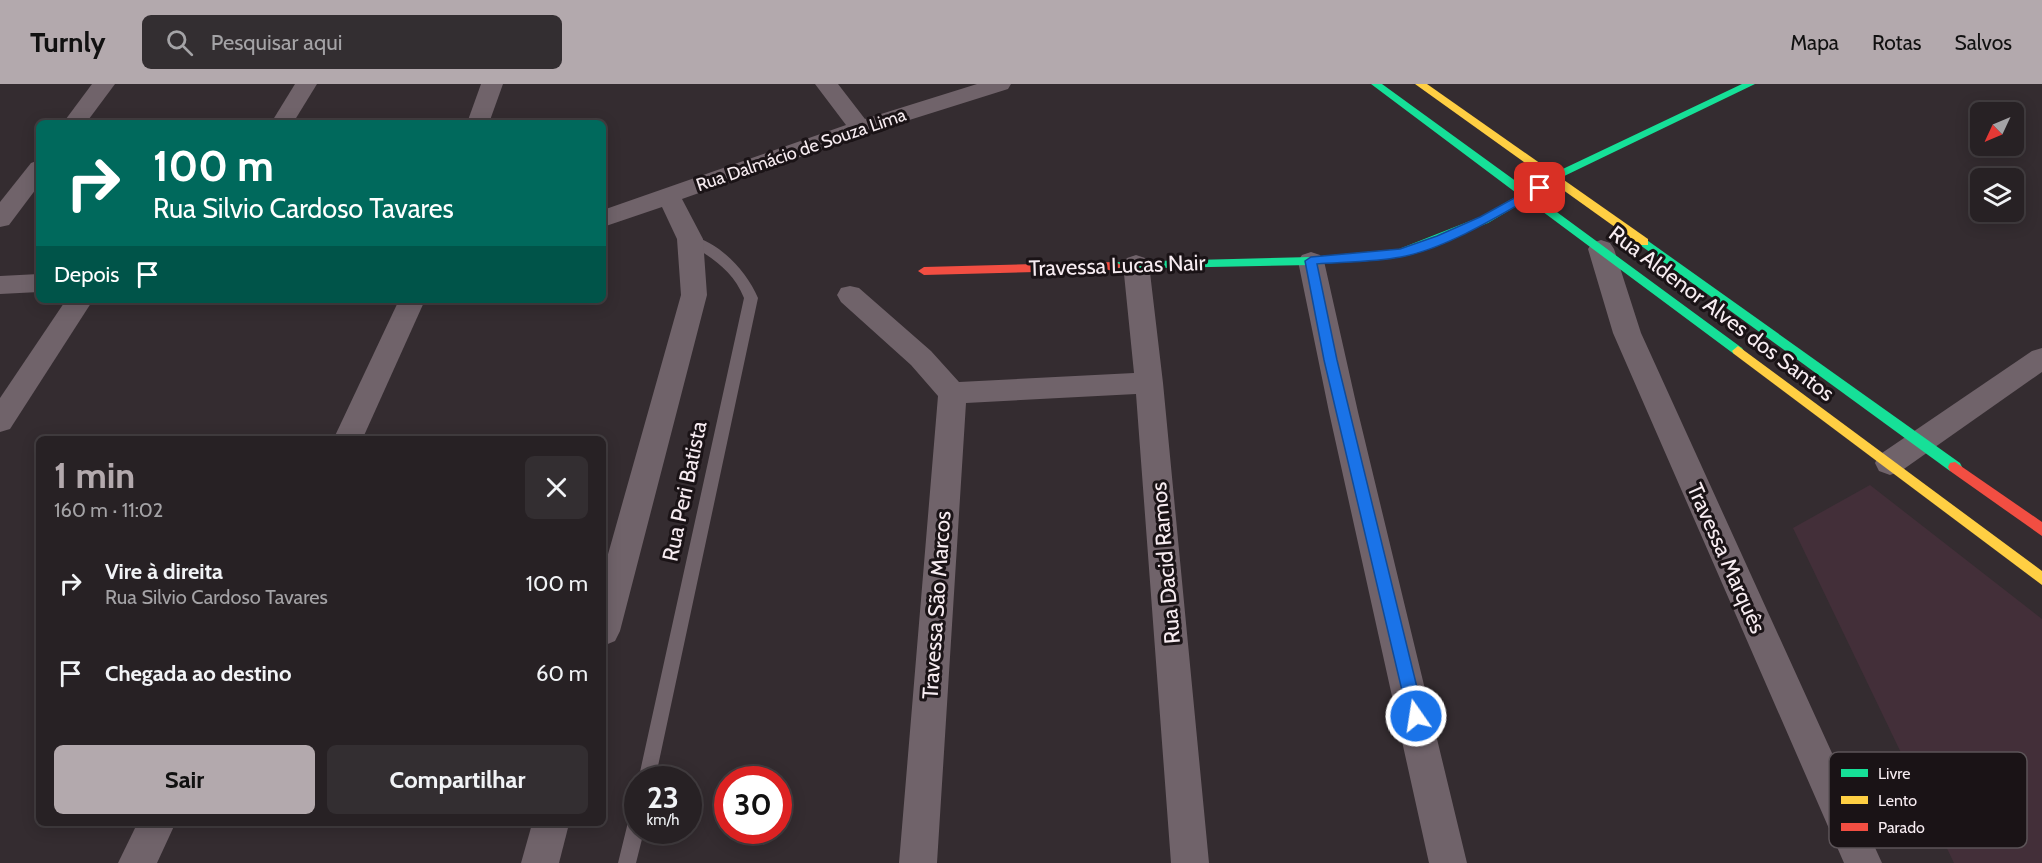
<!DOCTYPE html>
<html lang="pt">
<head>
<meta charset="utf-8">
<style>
  body { margin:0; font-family:Cabin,sans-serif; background:#332e31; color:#f1f3f6; height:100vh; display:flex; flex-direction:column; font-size:22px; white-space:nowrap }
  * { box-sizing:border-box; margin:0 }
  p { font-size:20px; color:#a4a3a6 }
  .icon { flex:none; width:33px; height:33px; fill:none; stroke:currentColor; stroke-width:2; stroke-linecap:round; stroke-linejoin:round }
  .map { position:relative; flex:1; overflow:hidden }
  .side { position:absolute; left:36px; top:352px; width:570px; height:390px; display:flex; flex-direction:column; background:#272124; border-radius:9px; box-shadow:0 3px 15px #0003,0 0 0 2px #433e41 }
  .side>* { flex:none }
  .top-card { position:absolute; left:36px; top:36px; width:570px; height:183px; border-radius:9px; box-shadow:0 3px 15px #0003,0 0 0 2px #433e41; background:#00695c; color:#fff; overflow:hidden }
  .needle { width:39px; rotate:226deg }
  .tools { position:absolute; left:1970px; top:18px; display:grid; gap:12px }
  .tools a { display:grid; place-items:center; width:54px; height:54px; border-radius:9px; background:#272124; box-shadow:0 3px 15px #0003,0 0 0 2px #433e41; font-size:30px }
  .speed { position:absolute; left:624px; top:682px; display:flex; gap:12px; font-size:30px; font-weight:700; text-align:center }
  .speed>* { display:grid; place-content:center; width:78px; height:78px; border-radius:50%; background:#272124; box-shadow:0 3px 15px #0003,0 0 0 2px #433e41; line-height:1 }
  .speed small { font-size:15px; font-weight:400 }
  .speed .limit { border:9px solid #d22; background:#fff; color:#111 }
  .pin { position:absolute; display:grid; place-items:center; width:51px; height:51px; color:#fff; margin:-26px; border-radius:12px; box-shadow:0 3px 9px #0006 }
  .me { position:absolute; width:66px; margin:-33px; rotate:347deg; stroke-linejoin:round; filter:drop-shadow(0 0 4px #0008) }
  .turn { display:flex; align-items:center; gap:21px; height:126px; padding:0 18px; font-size:27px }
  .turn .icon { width:78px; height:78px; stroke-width:2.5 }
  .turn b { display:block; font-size:42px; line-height:51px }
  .then { display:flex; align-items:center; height:57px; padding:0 18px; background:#0003; gap:12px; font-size:22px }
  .round { display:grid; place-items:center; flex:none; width:63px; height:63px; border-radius:9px; background:#332e31 }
  .head { display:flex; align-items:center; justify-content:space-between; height:102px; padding:0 18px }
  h1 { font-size:36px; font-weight:700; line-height:45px; color:#b3a9ad }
  .cta { display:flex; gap:12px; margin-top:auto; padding:12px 18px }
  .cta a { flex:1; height:69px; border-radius:9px; background:#b3a9ad; color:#111; font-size:24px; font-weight:700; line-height:69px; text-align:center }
  .cta a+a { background:#332e31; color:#f1f3f6 }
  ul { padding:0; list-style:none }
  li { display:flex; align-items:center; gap:18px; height:90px; padding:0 18px }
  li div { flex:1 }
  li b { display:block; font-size:22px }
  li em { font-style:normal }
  header { display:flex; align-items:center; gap:36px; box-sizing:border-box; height:84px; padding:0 30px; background:#b3a9ad; color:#111 }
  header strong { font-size:28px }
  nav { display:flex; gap:33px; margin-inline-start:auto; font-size:21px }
  .search { width:420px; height:54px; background:#332e31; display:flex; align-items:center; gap:15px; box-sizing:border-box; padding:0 21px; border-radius:9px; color:#a4a3a6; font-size:22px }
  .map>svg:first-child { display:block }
</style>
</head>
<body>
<header>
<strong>Turnly</strong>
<div class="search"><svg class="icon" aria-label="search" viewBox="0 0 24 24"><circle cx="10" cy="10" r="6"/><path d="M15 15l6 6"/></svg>Pesquisar aqui</div>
<nav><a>Mapa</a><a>Rotas</a><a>Salvos</a></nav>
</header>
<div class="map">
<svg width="2042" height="779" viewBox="0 0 2042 779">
  <rect width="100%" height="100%" fill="#342c30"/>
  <polygon fill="#432f39" points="1870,401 2042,535 2042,779 1954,779 1793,444"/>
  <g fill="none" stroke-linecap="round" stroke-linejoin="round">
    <g fill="#70636a" fill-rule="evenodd">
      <path d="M690,151c30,8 56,35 68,63l-103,482 -17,1 106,-483c-11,-28 -33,-41 -58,-56l-2,-3 2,-3z"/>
      <polygon points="638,725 638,747 644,747 636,779 618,779 629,734 631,728"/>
    </g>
    <g fill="#70636a" fill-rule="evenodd">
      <polygon points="92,0 115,0 86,39 63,39"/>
      <polygon points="295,0 317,0 293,39 271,39"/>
      <polygon points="481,0 503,0 489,39 467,39"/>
      <polygon points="815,0 838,0 865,35 977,0 1011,0 1008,5 868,49 682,115 703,155 707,211 620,547 615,557 603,562 603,488 681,211 677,155 662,123 603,143 603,126 846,41"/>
      <polygon points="39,76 39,101 9,141 0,143 0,118 31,79"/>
      <polygon points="1601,156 1610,159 1614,165 1641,249 1882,779 1844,779 1613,249 1588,165 1592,159"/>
      <polygon points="1311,168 1320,171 1324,177 1358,328 1467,779 1429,779 1329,328 1298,177 1302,171"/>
      <polygon points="1136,171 1145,174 1149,180 1163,299 1209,779 1171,779 1136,310 966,319 937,779 899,779 938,312 911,281 841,218 837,211 841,204 850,202 859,204 931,267 959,298 1134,289 1123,180 1127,174"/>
      <polygon points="39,190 39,208 0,210 0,192"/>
      <polygon points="66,216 93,216 10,345 0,348 0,314"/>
      <polygon points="399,216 425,216 362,356 333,356"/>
      <polygon points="2042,264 2042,288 1901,387 1890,391 1879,387 1875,379 1879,371 2032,267"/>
      <polygon points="137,740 175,740 157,779 118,779"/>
      <polygon points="532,740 569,740 559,779 521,779"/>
    </g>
    <g fill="#16e098" fill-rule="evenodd">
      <polygon points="1371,0 1382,0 1528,106 1548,92 1742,0 1755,0 1556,96 1535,112 1742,264 1744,267 1742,270 1734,270 1527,116 1488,139 1401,173 1311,181 1112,185 1110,182 1112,179 1116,178 1311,173 1399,165 1480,133 1519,111"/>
      <polygon points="1644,154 1960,379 1962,383 1960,387 1950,387 1640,161 1640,155"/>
    </g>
    <g fill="#ffcf43" fill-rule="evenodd">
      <polygon points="1415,0 1427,0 1648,155 1648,161 1640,161"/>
      <polygon points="1738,262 2042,487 2042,501 1734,270 1732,267"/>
    </g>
    <g fill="#f24e42" fill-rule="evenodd">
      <polygon points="1116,178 1122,182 1116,186 924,191 918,187 924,183"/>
      <polygon points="1955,378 2042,438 2042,452 1950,387 1948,383 1950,379"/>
    </g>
  </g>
  <path fill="#1a73e8" stroke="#114b97" stroke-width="1.5" d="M1540,100l4,1v5c-42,24 -96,58 -143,67 -27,5 -56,5 -84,7l20,96 87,356 -3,6 -5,2 -6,-2 -2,-6 -84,-356 -19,-99 6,-4 89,-8 37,-13 43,-19z"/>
  <g text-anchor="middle" stroke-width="6" stroke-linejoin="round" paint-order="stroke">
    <g font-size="18" fill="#f7ecf1" stroke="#1a1316">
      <text transform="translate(801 66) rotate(-19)" y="6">Rua Dalmácio de Souza Lima</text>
    </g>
    <g font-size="22" fill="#f7ecf1" stroke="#1a1316">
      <text transform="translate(1117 181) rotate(-2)" y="8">Travessa Lucas Nair</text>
      <text transform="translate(1722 229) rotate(37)" y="8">Rua Aldenor Alves dos Santos</text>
      <text transform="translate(684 407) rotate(-78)" y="8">Rua Peri Batista</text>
      <text transform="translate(1727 474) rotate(66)" y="8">Travessa Marquês</text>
      <text transform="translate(1165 479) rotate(-95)" y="8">Rua Dacid Ramos</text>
      <text transform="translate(936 521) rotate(-86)" y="8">Travessa São Marcos</text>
    </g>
  </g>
  <rect x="1829" y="668" width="198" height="96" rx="9" fill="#1a1316" stroke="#5c5458" stroke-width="1.5"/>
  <rect x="1841" y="685" width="27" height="8" fill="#16e098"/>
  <rect x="1841" y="712" width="27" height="8" fill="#ffcf43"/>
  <rect x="1841" y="739" width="27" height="8" fill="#f24e42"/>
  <g font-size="16" fill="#f7ecf1">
    <text x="1878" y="695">Livre</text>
    <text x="1878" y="722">Lento</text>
    <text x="1878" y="749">Parado</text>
  </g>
</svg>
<div class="tools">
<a><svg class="needle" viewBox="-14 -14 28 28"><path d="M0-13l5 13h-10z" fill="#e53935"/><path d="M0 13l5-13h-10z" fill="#a4a3a6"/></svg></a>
<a><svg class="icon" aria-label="layers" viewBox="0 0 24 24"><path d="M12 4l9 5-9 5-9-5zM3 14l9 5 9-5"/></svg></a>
</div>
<div class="speed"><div>23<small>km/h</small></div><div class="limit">30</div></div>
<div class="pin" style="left:1540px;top:104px;background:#d93025"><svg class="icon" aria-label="arrive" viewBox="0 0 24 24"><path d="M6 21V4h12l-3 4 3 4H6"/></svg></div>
<svg class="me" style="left:1416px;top:632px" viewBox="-20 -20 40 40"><circle r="17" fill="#1a73e8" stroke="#fff" stroke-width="3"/><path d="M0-11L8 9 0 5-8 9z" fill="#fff"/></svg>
<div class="top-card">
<div class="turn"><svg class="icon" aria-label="right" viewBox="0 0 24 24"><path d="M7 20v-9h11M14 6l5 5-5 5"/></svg><div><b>100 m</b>Rua Silvio Cardoso Tavares</div></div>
<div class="then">Depois<svg class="icon" aria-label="arrive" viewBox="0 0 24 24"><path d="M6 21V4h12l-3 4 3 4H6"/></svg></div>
</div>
<section class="side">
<div class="head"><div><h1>1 min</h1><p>160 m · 11:02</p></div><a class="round"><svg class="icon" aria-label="close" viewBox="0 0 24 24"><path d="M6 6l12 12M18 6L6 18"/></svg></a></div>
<ul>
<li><svg class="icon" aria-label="right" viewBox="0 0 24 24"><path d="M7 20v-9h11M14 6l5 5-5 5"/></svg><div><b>Vire à direita</b><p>Rua Silvio Cardoso Tavares</p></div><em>100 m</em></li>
<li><svg class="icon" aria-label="arrive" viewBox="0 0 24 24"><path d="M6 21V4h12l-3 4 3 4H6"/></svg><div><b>Chegada ao destino</b></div><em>60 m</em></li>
</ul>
<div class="cta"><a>Sair</a><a>Compartilhar</a></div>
</section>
</div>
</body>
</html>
